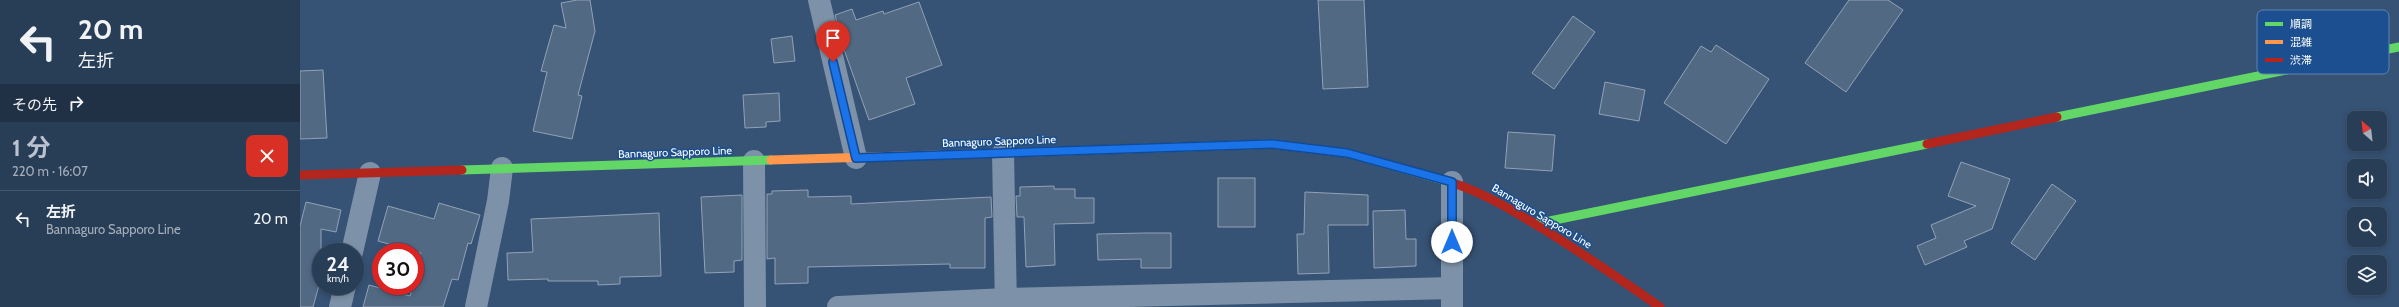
<!DOCTYPE html>
<html lang="ja">
<head>
<meta charset="utf-8">
<style>
  body { margin:0; font-family:Cabin,"Noto Sans JP",sans-serif; background:#30455d; color:#f1f3f6; height:100vh; display:flex; flex-direction:column; font-size:15px; white-space:nowrap }
  * { box-sizing:border-box; margin:0 }
  p { font-size:13px; color:#a5aeba }
  .icon { flex:none; width:22px; height:22px; fill:none; stroke:currentColor; stroke-width:2; stroke-linecap:round; stroke-linejoin:round }
  .map { position:relative; flex:1; overflow:hidden }
  .drawer { display:flex; flex-direction:column; background:#283e57; width:300px }
  .drawer>* { flex:none }
  .banner { background:#283e57; color:#f1f3f6; overflow:hidden }
  .needle { width:26px; rotate:332deg }
  .buttons { position:absolute; left:2047px; top:111px; display:grid; gap:8px }
  .buttons a { display:grid; place-items:center; width:40px; height:40px; border-radius:8px; background:#283e57; box-shadow:0 2px 6px #0003,0 0 0 1px #44576d; font-size:20px }
  .speed { position:absolute; left:12px; top:243px; display:flex; gap:8px; font-size:20px; font-weight:700; text-align:center }
  .speed>* { display:grid; place-content:center; width:52px; height:52px; border-radius:50%; background:#283e57; box-shadow:0 2px 6px #0003,0 0 0 1px #44576d; line-height:1 }
  .speed small { font-size:10px; font-weight:400 }
  .speed .limit { border:6px solid #d22; background:#fff; color:#111 }
  .pin { position:absolute; display:grid; place-items:center; width:34px; height:34px; color:#fff; margin:-41px -17px; border-radius:50% 50% 50% 0; rotate:-45deg; box-shadow:0 0 4px #0007 }
  .pin .icon { rotate:45deg }
  .me { position:absolute; width:44px; margin:-22px; rotate:0deg; stroke-linejoin:round; filter:drop-shadow(0 0 3px #0008) }
  .turn { display:flex; align-items:center; gap:14px; height:84px; padding:0 12px; font-size:18px }
  .turn .icon { width:52px; height:52px; stroke-width:2.5 }
  .turn b { display:block; font-size:28px; line-height:34px }
  .then { display:flex; align-items:center; height:38px; padding:0 12px; background:#0003; gap:8px; font-size:15px }
  .round { display:grid; place-items:center; flex:none; width:42px; height:42px; border-radius:8px; background:#30455d }
  .head { display:flex; align-items:center; justify-content:space-between; height:68px; padding:0 12px }
  h1 { font-size:24px; font-weight:700; line-height:30px; color:#b9c2ce }
  ul { padding:0; list-style:none }
  li { display:flex; align-items:center; gap:12px; height:56px; padding:0 12px; border-top:1px solid #44576d }
  li div { flex:1 }
  li b { display:block; font-size:15px }
  li em { font-style:normal }
  main { display:flex; flex:1; min-height:0 }
  .map>svg:first-child { display:block }
</style>
</head>
<body>
<main>
<section class="drawer">
<div class="banner">
<div class="turn"><svg class="icon" aria-label="left" viewBox="0 0 24 24"><path d="M17 20v-9H6M10 6l-5 5 5 5"/></svg><div><b>20 m</b>左折</div></div>
<div class="then">その先<svg class="icon" aria-label="right" viewBox="0 0 24 24"><path d="M7 20v-9h11M14 6l5 5-5 5"/></svg></div>
</div>
<div class="head"><div><h1>1 分</h1><p>220 m · 16:07</p></div><a class="round" style="background:#d93025;color:#fff"><svg class="icon" aria-label="close" viewBox="0 0 24 24"><path d="M6 6l12 12M18 6L6 18"/></svg></a></div>
<ul>
<li><svg class="icon" aria-label="left" viewBox="0 0 24 24"><path d="M17 20v-9H6M10 6l-5 5 5 5"/></svg><div><b>左折</b><p>Bannaguro Sapporo Line</p></div><em>20 m</em></li>
</ul>
</section>
<div class="map">
<svg width="2099" height="307" viewBox="0 0 2099 307">
  <rect width="100%" height="100%" fill="#365274"/>
  <g fill="#526984" stroke="#92a2b6">
    <polygon points="277,0 290,0 295,31 278,95 282,96 272,139 233,131 247,72 241,71 254,25 266,28 261,3"/>
    <polygon points="1018,0 1064,0 1068,87 1023,89"/>
    <polygon points="1549,0 1588,0 1603,10 1546,92 1505,63"/>
    <polygon points="619,2 642,65 606,78 615,104 569,120 541,41 535,15 552,9 556,20 583,11 584,14"/>
    <polygon points="1273,16 1295,32 1254,89 1232,73"/>
    <polygon points="492,36 495,61 474,63 471,39"/>
    <polygon points="1416,45 1469,79 1426,144 1364,103 1401,46 1411,52"/>
    <polygon points="23,70 27,138 0,139 0,71"/>
    <polygon points="1305,82 1345,90 1339,121 1299,114"/>
    <polygon points="479,93 480,121 466,122 466,127 445,128 443,95"/>
    <polygon points="1208,132 1255,135 1252,171 1205,168"/>
    <polygon points="1661,162 1710,179 1692,229 1664,241 1667,247 1625,265 1617,246 1636,238 1631,225 1676,206 1648,196"/>
    <rect x="918" y="178" width="37" height="49"/>
    <polygon points="1752,184 1776,201 1735,260 1711,243"/>
    <polygon points="754,186 754,189 775,189 775,198 794,198 794,223 754,224 755,265 726,267 724,217 717,217 716,196 720,196 720,187"/>
    <polygon points="508,190 508,197 551,196 551,204 691,197 692,217 685,218 685,268 650,268 650,264 508,267 508,283 475,284 475,258 467,259 467,194 472,194 472,191"/>
    <polygon points="1005,192 1068,195 1068,225 1028,225 1029,273 998,274 997,234 1004,234"/>
    <polygon points="442,195 442,260 434,261 434,272 405,273 401,197"/>
    <polygon points="6,202 41,210 36,232 21,229 21,278 13,307 0,307 0,226"/>
    <polygon points="139,203 180,215 171,244 168,243 158,280 152,279 143,307 63,307 69,285 110,296 113,286 115,286 115,277 121,253 78,241 88,206 134,219"/>
    <polygon points="1105,210 1106,239 1116,239 1116,266 1074,268 1073,211"/>
    <polygon points="359,213 361,276 320,277 320,284 298,285 298,281 248,281 248,279 208,280 207,253 233,252 231,219"/>
    <polygon points="844,233 871,233 871,268 841,268 841,259 798,260 797,234"/>
  </g>
  <g fill="none" stroke-linecap="round" stroke-linejoin="round">
    <g stroke="#7d92a8" stroke-width="22">
      <polyline points="519,0 556,158"/>
      <polyline points="703,153 706,307"/>
      <polyline points="454,161 455,307"/>
      <polyline points="52,252 70,173"/>
      <polyline points="40,307 45,286"/>
      <polyline points="176,307 198,201 202,168"/>
      <polyline points="538,307 706,299 1152,288"/>
      <polyline points="1152,307 1152,182"/>
    </g>
    <g stroke="#63d668" stroke-width="9">
      <polyline points="1757,117 2099,47"/>
      <polyline points="763,151 972,144 1047,153 1150,182"/>
      <polyline points="162,170 471,160"/>
      <polyline points="1235,224 1627,144"/>
    </g>
    <polyline stroke="#ff974d" stroke-width="9" points="471,160 763,151"/>
    <g stroke="#b3261e" stroke-width="9">
      <polyline points="1627,144 1757,117"/>
      <polyline points="0,175 162,170"/>
      <path d="M1150,182c35,11 67,31 98,50 38,24 75,49 112,75"/>
    </g>
  </g>
  <g fill="none" stroke-linecap="round" stroke-linejoin="round">
    <defs>
      <polyline id="route" points="533,62 556,158 972,144 1047,153 1152,182 1152,242"/>
    </defs>
    <use href="#route" stroke="#114b97" stroke-width="10"/>
    <use href="#route" stroke="#1a73e8" stroke-width="7"/>
  </g>
  <g text-anchor="middle" stroke-width="3" stroke-linejoin="round" paint-order="stroke">
    <g font-size="11" fill="#fff" stroke="#1b4f8f">
      <text transform="translate(699 141) rotate(-2)" y="4">Bannaguro Sapporo Line</text>
      <text transform="translate(375 152) rotate(-2)" y="4">Bannaguro Sapporo Line</text>
      <text transform="translate(1242 216) rotate(31)" y="4">Bannaguro Sapporo Line</text>
    </g>
  </g>
  <rect x="1957" y="10" width="132" height="64" rx="6" fill="#1b4f8f" stroke="#5f84b1" stroke-width="1"/>
  <rect x="1965" y="22" width="18" height="4" fill="#63d668"/>
  <rect x="1965" y="40" width="18" height="4" fill="#ff974d"/>
  <rect x="1965" y="58" width="18" height="4" fill="#b3261e"/>
  <g font-size="11" fill="#fff">
    <text x="1990" y="28">順調</text>
    <text x="1990" y="46">混雑</text>
    <text x="1990" y="64">渋滞</text>
  </g>
</svg>
<div class="buttons">
<a><svg class="needle" viewBox="-14 -14 28 28"><path d="M0-13l5 13h-10z" fill="#e53935"/><path d="M0 13l5-13h-10z" fill="#a5aeba"/></svg></a>
<a><svg class="icon" aria-label="sound" viewBox="0 0 24 24"><path d="M4 9h4l5-4v14l-5-4H4zM17 9q2 3 0 6"/></svg></a>
<a><svg class="icon" aria-label="search" viewBox="0 0 24 24"><circle cx="10" cy="10" r="6"/><path d="M15 15l6 6"/></svg></a>
<a><svg class="icon" aria-label="layers" viewBox="0 0 24 24"><path d="M12 4l9 5-9 5-9-5zM3 14l9 5 9-5"/></svg></a>
</div>
<div class="speed"><div>24<small>km/h</small></div><div class="limit">30</div></div>
<div class="pin" style="left:533px;top:62px;background:#d93025"><svg class="icon" aria-label="arrive" viewBox="0 0 24 24"><path d="M6 21V4h12l-3 4 3 4H6"/></svg></div>
<svg class="me" style="left:1152px;top:242px" viewBox="-20 -20 40 40"><circle r="19" fill="#fff"/><path d="M0-13L10 11 0 6-10 11z" fill="#1a73e8"/></svg>
</div>
</main>
</body>
</html>
